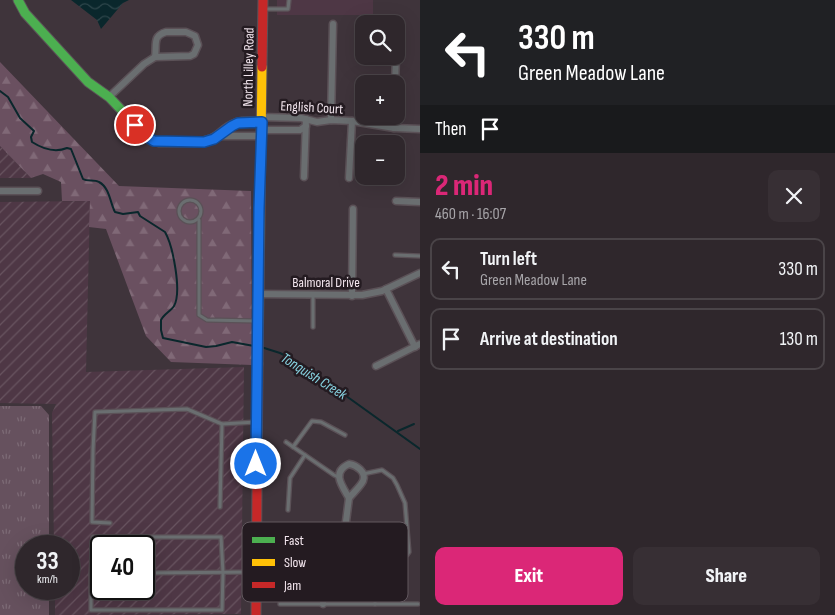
<!DOCTYPE html>
<html lang="en">
<head>
<meta charset="utf-8">
<style>
  body { margin:0; font-family:"Sofia Sans Condensed",sans-serif; background:#372f34; color:#f1f3f6; height:100vh; display:flex; flex-direction:column; font-size:19px; white-space:nowrap }
  * { box-sizing:border-box; margin:0 }
  p { font-size:16px; color:#a7a5a9 }
  .icon { flex:none; width:28px; height:28px; fill:none; stroke:currentColor; stroke-width:2; stroke-linecap:round; stroke-linejoin:round }
  .map { position:relative; flex:1; overflow:hidden }
  .side { display:flex; flex-direction:column; background:#2f272c; width:415px }
  .side>* { flex:none }
  .guide { background:#202124; color:#fff; overflow:hidden }
  .fabs { position:absolute; left:355px; top:15px; display:grid; gap:10px }
  .fabs a { display:grid; place-items:center; width:50px; height:50px; border-radius:10px; background:#2f272c; box-shadow:0 5px 20px #0002,0 0 0 1px #4a4448; font-size:25px }
  .speed { position:absolute; left:15px; top:535px; display:flex; gap:10px; font-size:25px; font-weight:700; text-align:center }
  .speed>* { display:grid; place-content:center; width:65px; height:65px; border-radius:50%; background:#2f272c; box-shadow:0 5px 20px #0002,0 0 0 1px #4a4448; line-height:1 }
  .speed small { font-size:12px; font-weight:400 }
  .speed .limit { border:2px solid #111; border-radius:8px; background:#fff; color:#111 }
  .pin { position:absolute; display:grid; place-items:center; width:42px; height:42px; color:#fff; margin:-21px; border:2px solid #fff; border-radius:50%; box-shadow:0 1px 5px #0007 }
  .me { position:absolute; width:55px; margin:-28px; rotate:0deg; stroke-linejoin:round; filter:drop-shadow(0 0 4px #0008) }
  .turn { display:flex; align-items:center; gap:18px; height:105px; padding:0 15px; font-size:22px }
  .turn .icon { width:65px; height:65px; stroke-width:2.5 }
  .turn b { display:block; font-size:35px; line-height:42px }
  .then { display:flex; align-items:center; height:48px; padding:0 15px; background:#0003; gap:10px; font-size:19px }
  .round { display:grid; place-items:center; flex:none; width:52px; height:52px; border-radius:10px; background:#372f34 }
  .headline { display:flex; align-items:center; justify-content:space-between; height:85px; padding:0 15px }
  h1 { font-size:30px; font-weight:800; line-height:38px; color:#db2777 }
  .cta { display:flex; gap:10px; margin-top:auto; padding:10px 15px }
  .cta a { flex:1; height:58px; border-radius:10px; background:#db2777; color:#fff; font-size:20px; font-weight:800; line-height:58px; text-align:center }
  .cta a+a { background:#372f34; color:#f1f3f6 }
  ul { padding:0; list-style:none }
  li { display:flex; align-items:center; gap:15px; height:62px; margin:0 10px 8px; padding:0 5px; border:2px solid #4a4448; border-radius:10px }
  li div { flex:1 }
  li b { display:block; font-size:19px }
  li em { font-style:normal }
  main { display:flex; flex:1; min-height:0 }
  .map>svg:first-child { display:block }
</style>
</head>
<body>
<main>
<div class="map">
<svg width="420" height="615" viewBox="0 0 420 615">
  <defs>
    <pattern id="industrial-furrows" width="10" height="10" patternUnits="userSpaceOnUse" patternTransform="scale(1.25)"><rect width="10" height="10" fill="#4e3745"/><path d="M-1 1l2-2M0 10L10 0M9 11l2-2" fill="none" stroke="#685460"/></pattern>
    <pattern id="grass-tufts" width="24" height="20" patternUnits="userSpaceOnUse" patternTransform="scale(1.25)"><rect width="24" height="20" fill="#66515e"/><path d="M3 7l-1-3M5 7V3M7 7l1-3M15 17l-1-3M17 17v-4M19 17l1-3" fill="none" stroke="#7c6a75"/></pattern>
    <pattern id="forest-firs" width="22" height="20" patternUnits="userSpaceOnUse" patternTransform="scale(1.25)"><rect width="22" height="20" fill="#6a5060"/><path d="M5 1l3.5 6h-7zM16 11l3.5 6h-7z" fill="#806977"/></pattern>
    <pattern id="water-waves" width="16" height="10" patternUnits="userSpaceOnUse" patternTransform="scale(1.25)"><rect width="16" height="10" fill="#0a272c"/><path d="M0 5q4-4 8 0t8 0" fill="none" stroke="#2e464b"/></pattern>
  </defs>
  <rect width="100%" height="100%" fill="#3f343b"/>
  <rect fill="#4e3745" x="277" y="0" width="96" height="15"/>
  <g fill="url(#industrial-furrows)" fill-rule="evenodd">
    <polygon points="0,146 31,178 0,178"/>
    <path d="M90,201l-4,171 158,-5 -3,247 -186,1v-26h14v-43h-15l-2,-133 4,-9 -56,-1v-201zM101,546h43v43h-43z"/>
  </g>
  <polygon fill="url(#grass-tufts)" points="0,406 41,406 49,415 49,546 26,546 26,589 49,589 49,615 0,615"/>
  <polygon fill="url(#forest-firs)" points="0,62 119,186 251,191 252,365 171,362 146,336 106,229 89,227 90,201 62,201 61,182 43,174 31,178 0,146"/>
  <polygon fill="url(#water-waves)" points="71,0 129,0 123,3 101,29 97,20"/>
  <g fill="none" stroke-linecap="round" stroke-linejoin="round">
    <g stroke="#0a272c" stroke-width="2">
      <path d="M0,91l8,6 12,21 14,13 -3,6 1,5c11,7 23,11 35,6l4,1 12,30c5,3 11,0 16,3 11,6 11,21 16,30l8,2 15,-2 2,4 25,16c8,14 17,60 9,74 -3,5 -10,8 -13,14v10l2,8 43,9 10,-1 16,-4 22,4"/>
      <polyline points="261,347 280,353 303,365 420,449"/>
      <polyline points="398,431 414,424"/>
    </g>
    <defs>
      <g id="lane">
        <polyline points="263,9 288,9 289,0"/>
        <circle cx="190" cy="211" r="11"/>
        <polyline points="199,220 199,315 207,320 257,321"/>
        <polyline points="395,255 420,256"/>
        <polyline points="313,327 313,296"/>
        <polyline points="286,442 334,475 338,477"/>
        <polyline points="293,447 312,421 321,422 345,435"/>
        <polyline points="363,474 382,470 393,478 397,485 405,503 409,552 407,555 386,558"/>
        <polyline points="220,507 222,424"/>
        <polyline points="288,510 290,478 305,455"/>
        <polyline points="110,523 92,522 93,449 95,412 187,409 222,424 256,422"/>
        <polygon points="93,537 221,537 223,573 222,610 91,610 91,574"/>
        <polyline points="375,571 375,604"/>
        <polyline points="144,573 255,572"/>
        <polyline points="91,574 101,574"/>
        <polyline points="280,604 418,604"/>
      </g>
      <g id="street">
        <path d="M166,32h20l9,4 3,9 -4,9 -4,2 -35,1c2,-12 -3,-21 11,-25z"/>
        <polyline points="396,36 396,32"/>
        <polyline points="395,84 396,56"/>
        <polyline points="109,97 144,64 155,57"/>
        <polyline points="261,117 301,118 317,122 331,120 352,121 394,128 420,129"/>
        <polyline points="331,120 333,24"/>
        <polyline points="394,128 394,116"/>
        <polyline points="261,130 300,130 306,126"/>
        <polyline points="220,136 261,136"/>
        <polyline points="304,177 306,119"/>
        <polyline points="349,178 352,121"/>
        <polyline points="0,191 38,191"/>
        <polyline points="396,201 420,202"/>
        <polyline points="386,289 415,347"/>
        <polyline points="258,294 362,295 382,291 420,273"/>
        <polyline points="352,296 353,209"/>
        <polyline points="376,366 420,344"/>
        <path d="M349,464c7,1 18,8 14,17 -3,6 -10,12 -14,17 -7,-12 -18,-26 0,-34z"/>
        <polyline points="257,532 302,542 312,548"/>
        <polyline points="344,537 349,498"/>
        <polyline points="319,547 324,559 323,604"/>
      </g>
      <polyline id="fast" points="18,0 25,13 88,82 109,97 149,139 159,142 195,142"/>
      <polyline id="slow" points="258,364 262,67"/>
      <g id="jam">
        <polyline points="262,67 263,0"/>
        <path d="M195,142c25,0 24,-13 42,-19 7,-2 17,-1 24,-1"/>
        <path d="M256,544l43,9 45,-16c5,3 9,8 14,10 11,5 16,-1 27,11l-1,6 -5,6c-13,-1 -17,-10 -19,-22"/>
        <polyline points="256,615 258,364"/>
      </g>
    </defs>
    <use href="#lane" stroke="#5b5157" stroke-width="5.5"/>
    <use href="#street" stroke="#5b5157" stroke-width="9"/>
    <use href="#fast" stroke="#5b5157" stroke-width="11"/>
    <use href="#slow" stroke="#5b5157" stroke-width="11"/>
    <use href="#jam" stroke="#5b5157" stroke-width="11"/>
    <use href="#lane" stroke="#6a6e70" stroke-width="3"/>
    <use href="#street" stroke="#6a6e70" stroke-width="6"/>
    <use href="#fast" stroke="#4caf50" stroke-width="9"/>
    <use href="#slow" stroke="#ffc107" stroke-width="9"/>
    <use href="#jam" stroke="#c62828" stroke-width="9"/>
  </g>
  <g fill="none" stroke-linecap="round" stroke-linejoin="round">
    <defs>
      <polyline id="route" points="135,125 144,135 154,141 204,142 214,139 232,126 238,123 262,122 259,208 256,464"/>
    </defs>
    <use href="#route" stroke="#114b97" stroke-width="12"/>
    <use href="#route" stroke="#1a73e8" stroke-width="9"/>
  </g>
  <g text-anchor="middle" stroke-width="5" stroke-linejoin="round" paint-order="stroke">
    <g font-size="14" fill="#f4e7ef" stroke="#241b21">
      <text transform="translate(248 67) rotate(-89)" y="5">North Lilley Road</text>
      <text transform="translate(312 107) rotate(3)" y="5">English Court</text>
      <text x="326" y="287">Balmoral Drive</text>
    </g>
    <g font-size="15" font-style="italic" fill="#87d3e1" stroke="#241b21">
      <text transform="translate(314 376) rotate(32)" y="5">Tonquish Creek</text>
    </g>
  </g>
  <rect x="242" y="522" width="166" height="80" rx="8" fill="#241b21" stroke="#62585f" stroke-width="1"/>
  <rect x="252" y="537" width="23" height="6" fill="#4caf50"/>
  <rect x="252" y="559" width="23" height="7" fill="#ffc107"/>
  <rect x="252" y="582" width="23" height="6" fill="#c62828"/>
  <g font-size="14" fill="#f4e7ef">
    <text x="284" y="545">Fast</text>
    <text x="284" y="567">Slow</text>
    <text x="284" y="590">Jam</text>
  </g>
</svg>
<div class="fabs">
<a><svg class="icon" aria-label="search" viewBox="0 0 24 24"><circle cx="10" cy="10" r="6"/><path d="M15 15l6 6"/></svg></a>
<a>+</a>
<a>−</a>
</div>
<div class="speed"><div>33<small>km/h</small></div><div class="limit">40</div></div>
<div class="pin" style="left:135px;top:125px;background:#d93025"><svg class="icon" aria-label="arrive" viewBox="0 0 24 24"><path d="M6 21V4h12l-3 4 3 4H6"/></svg></div>
<svg class="me" style="left:256px;top:464px" viewBox="-20 -20 40 40"><circle r="17" fill="#1a73e8" stroke="#fff" stroke-width="3"/><path d="M0-11L8 9 0 5-8 9z" fill="#fff"/></svg>
</div>
<section class="side">
<div class="guide">
<div class="turn"><svg class="icon" aria-label="left" viewBox="0 0 24 24"><path d="M17 20v-9H6M10 6l-5 5 5 5"/></svg><div><b>330 m</b>Green Meadow Lane</div></div>
<div class="then">Then<svg class="icon" aria-label="arrive" viewBox="0 0 24 24"><path d="M6 21V4h12l-3 4 3 4H6"/></svg></div>
</div>
<div class="headline"><div><h1>2 min</h1><p>460 m · 16:07</p></div><a class="round"><svg class="icon" aria-label="close" viewBox="0 0 24 24"><path d="M6 6l12 12M18 6L6 18"/></svg></a></div>
<ul>
<li><svg class="icon" aria-label="left" viewBox="0 0 24 24"><path d="M17 20v-9H6M10 6l-5 5 5 5"/></svg><div><b>Turn left</b><p>Green Meadow Lane</p></div><em>330 m</em></li>
<li><svg class="icon" aria-label="arrive" viewBox="0 0 24 24"><path d="M6 21V4h12l-3 4 3 4H6"/></svg><div><b>Arrive at destination</b></div><em>130 m</em></li>
</ul>
<div class="cta"><a>Exit</a><a>Share</a></div>
</section>
</main>
</body>
</html>
